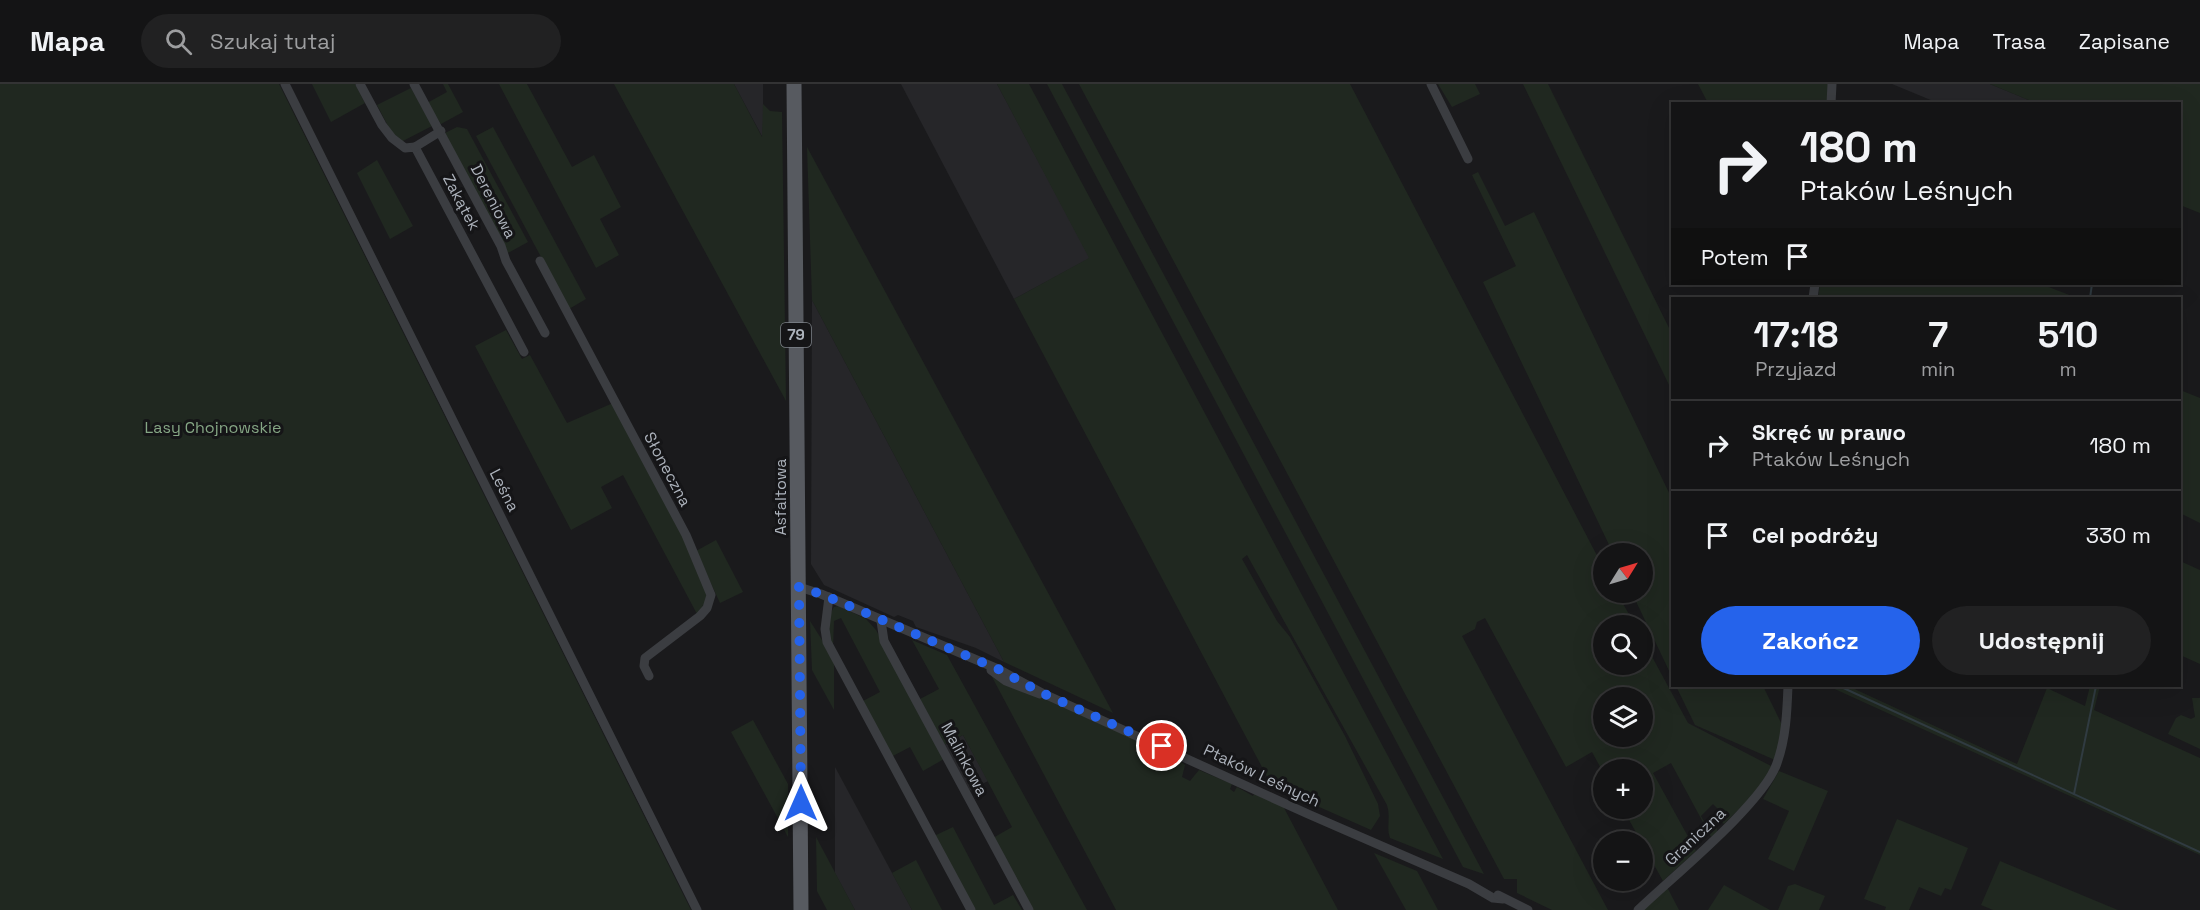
<!DOCTYPE html>
<html lang="pl">
<head>
<meta charset="utf-8">
<style>
  body { margin:0; font-family:"Space Grotesk",sans-serif; background:#212122; color:#f1f3f6; height:100vh; display:flex; flex-direction:column; font-size:22px; white-space:nowrap }
  * { box-sizing:border-box; margin:0 }
  p { font-size:20px; color:#9d9ea0 }
  .icon { flex:none; width:33px; height:33px; fill:none; stroke:currentColor; stroke-width:2; stroke-linecap:round; stroke-linejoin:round }
  .map { position:relative; flex:1; overflow:hidden }
  .drawer { position:absolute; left:1671px; top:213px; width:510px; height:390px; display:flex; flex-direction:column; background:#141415; border-radius:0px; box-shadow:0 6px 24px #0002,0 0 0 2px #333334 }
  .drawer>* { flex:none }
  .hud { position:absolute; left:1671px; top:18px; width:510px; height:183px; border-radius:0px; box-shadow:0 6px 24px #0002,0 0 0 2px #333334; background:#141415; color:#f1f3f6; overflow:hidden }
  .needle { width:39px; rotate:53deg }
  .fabs { position:absolute; left:1593px; top:459px; display:grid; gap:12px }
  .fabs a { display:grid; place-items:center; width:60px; height:60px; border-radius:50%; background:#141415; box-shadow:0 6px 24px #0002,0 0 0 2px #333334; font-size:30px }
  .pin { position:absolute; display:grid; place-items:center; width:51px; height:51px; color:#fff; margin:-26px; border:3px solid #fff; border-radius:50%; box-shadow:0 2px 6px #0007 }
  .me { position:absolute; width:66px; margin:-33px; rotate:0deg; stroke-linejoin:round; filter:drop-shadow(0 0 4px #0008) }
  .turn { display:flex; align-items:center; gap:21px; height:126px; padding:0 30px; font-size:27px }
  .turn .icon { width:78px; height:78px; stroke-width:2.5 }
  .turn b { display:block; font-size:42px; line-height:51px }
  .then { display:flex; align-items:center; height:57px; padding:0 30px; background:#0003; gap:12px; font-size:22px }
  .eta { display:flex; justify-content:space-evenly; align-items:center; height:102px; text-align:center }
  .eta b { font-size:36px; font-weight:700; line-height:42px }
  .button { display:flex; gap:12px; margin-top:auto; padding:12px 30px }
  .button a { flex:1; height:69px; border-radius:36px; background:#2563eb; color:#fff; font-size:24px; font-weight:700; line-height:69px; text-align:center }
  .button a+a { background:#212122; color:#f1f3f6 }
  ul { padding:0; list-style:none }
  li { display:flex; align-items:center; gap:18px; height:90px; padding:0 30px; border-top:2px solid #333334 }
  li div { flex:1 }
  li b { display:block; font-size:22px }
  li em { font-style:normal }
  header { display:flex; align-items:center; gap:36px; box-sizing:border-box; height:84px; padding:0 30px; background:#141415; border-bottom:2px solid #333334 }
  header strong { font-size:28px }
  nav { display:flex; gap:33px; margin-inline-start:auto; font-size:21px }
  .search { width:420px; height:54px; background:#212122; display:flex; align-items:center; gap:15px; box-sizing:border-box; padding:0 21px; border-radius:33px; color:#9d9ea0; font-size:22px }
  .map>svg:first-child { display:block }
</style>
</head>
<body>
<header>
<strong>Mapa</strong>
<div class="search"><svg class="icon" aria-label="search" viewBox="0 0 24 24"><circle cx="10" cy="10" r="6"/><path d="M15 15l6 6"/></svg>Szukaj tutaj</div>
<nav><a>Mapa</a><a>Trasa</a><a>Zapisane</a></nav>
</header>
<div class="map">
<svg width="2200" height="826" viewBox="0 0 2200 826">
  <rect width="100%" height="100%" fill="#1a1a1c"/>
  <g fill="#262629">
    <polygon points="734,0 763,0 763,54"/>
    <polygon points="901,0 997,0 1090,174 1014,215"/>
    <polygon points="1892,0 1990,0 2036,19 1938,19"/>
    <polygon points="812,216 1004,578 976,564 916,543 913,537 898,531 894,533 824,501 811,480"/>
    <polygon points="963,651 988,697 969,707 944,661"/>
    <polygon points="835,683 912,826 855,826 835,789"/>
  </g>
  <g fill="#202820" fill-rule="evenodd">
    <polygon points="0,0 279,0 691,826 0,826"/>
    <polygon points="312,0 355,0 365,19 331,38"/>
    <polygon points="443,0 448,0 463,28 441,40 427,19 447,8"/>
    <polygon points="499,0 527,0 572,83 594,71 621,123 600,135 619,171 596,184"/>
    <polygon points="614,0 734,0 762,53 763,20 770,27 782,28 786,317"/>
    <path d="M997,0h32l414,775 -53,-21c-4,-11 1,-20 -3,-33l-140,-250 -5,4 35,62 13,16 55,99 33,68 2,12 -9,14 -99,-44 -258,-487 75,-41z"/>
    <polygon points="1047,0 1062,0 1484,790 1463,783"/>
    <path d="M1079,0h271l253,483 1,25 13,1 18,32 -31,1v38h38l1,-24 45,83 85,44 -12,20 -37,37 -7,-7 4,-5 -8,-8 -12,12 6,11 4,-4 6,5v5l-6,4 -40,-74 -18,10 43,78 -33,30 -40,-72 19,-1v-38h-38l-1,2 -11,-20 -26,15 -81,-149 -8,4 -2,7 -13,7 146,274h-56l-35,-17v-14h-13zM1604,614h38v38h-38z"/>
    <polygon points="1438,0 1475,0 1480,10 1452,23"/>
    <polygon points="1523,0 1548,0 1672,250 1672,307"/>
    <polygon points="1698,0 1830,0 1828,19 1708,19"/>
    <polygon points="1990,0 2200,0 2200,129 2180,121 2180,20 2036,19"/>
    <polygon points="411,4 432,42 401,58 395,55 377,21"/>
    <polygon points="457,43 467,45 528,158 506,170 445,49"/>
    <polygon points="493,43 586,215 569,225 476,52"/>
    <polygon points="807,63 1113,629 1004,578 812,216"/>
    <polygon points="377,76 413,142 390,155 357,89"/>
    <polygon points="1478,88 1505,142 1534,128 1672,415 1672,593 1632,509 1642,508 1642,470 1613,469 1483,198 1516,182 1472,91"/>
    <polygon points="1820,200 2041,200 2077,214 1818,214"/>
    <polygon points="506,246 522,275 530,271 567,339 613,319 688,460 707,507 707,516 697,530 623,391 601,403 612,424 571,446 475,262"/>
    <polygon points="2180,306 2200,314 2200,439 2180,429"/>
    <polygon points="716,456 743,508 720,519 696,467"/>
    <polygon points="2180,477 2200,486 2200,580 2180,571"/>
    <path d="M839,522l27,13 10,11 68,129 -21,12 -13,-24 -19,10 -30,-55 19,-10 -39,-74 -7,3 -1,28c-5,-10 -6,-32 1,-42z"/>
    <polygon points="810,537 834,575 834,626 812,586"/>
    <polygon points="912,556 947,571 1087,826 1033,826 993,754 1012,743 963,651 944,661 920,615 939,605"/>
    <polygon points="991,591 1177,674 1185,681 1182,693 1190,697 1199,686 1232,700 1230,705 1234,708 1237,703 1253,712 1254,710 1283,722 1338,826 1116,826"/>
    <polygon points="1676,602 1763,602 1783,643 1775,676 1695,641"/>
    <polygon points="1828,602 1848,602 2017,680 2047,604 2085,622 2090,602 2100,602 2094,626 2200,674 2200,771"/>
    <polygon points="2192,614 2200,614 2200,665 2168,650 2176,634 2181,631 2191,635 2195,633"/>
    <polygon points="753,636 788,700 788,753 731,648"/>
    <polygon points="1779,687 1828,707 1794,787 1768,775 1789,727 1763,715"/>
    <polygon points="1897,735 1968,764 1951,806 1945,804 1941,812 1919,803 1909,826 1885,826 1886,823 1864,815"/>
    <polygon points="953,743 994,821 1013,811 1022,826 973,826 934,752"/>
    <polygon points="816,753 855,826 827,826 817,807"/>
    <polygon points="1374,769 1417,787 1438,826 1406,826"/>
    <polygon points="916,776 942,826 912,826 892,789"/>
    <polygon points="2000,777 2101,819 2118,826 1993,826 1981,821"/>
    <polygon points="1795,800 1825,812 1819,826 1778,826 1788,802"/>
    <polygon points="1724,801 1770,826 1708,826"/>
    <polygon points="1667,803 1679,826 1643,826"/>
  </g>
  <g fill="none" stroke-linecap="round" stroke-linejoin="round">
    <g stroke="#303b41" stroke-width="2">
      <polyline points="2090,214 2092,200"/>
      <polyline points="1839,602 2200,768"/>
      <polyline points="2074,710 2096,602"/>
    </g>
    <g stroke="#3b3d41" stroke-width="9">
      <polyline points="285,0 697,826"/>
      <polyline points="360,0 382,41 392,54 405,64 415,63 524,268"/>
      <polyline points="414,0 501,162 506,177 545,249"/>
      <polyline points="1431,0 1468,75"/>
      <polyline points="1831,20 1832,0"/>
      <polyline points="415,63 441,47"/>
      <polyline points="540,177 686,451 711,511 707,524 700,532 645,574 644,582 649,592"/>
      <polyline points="1813,214 1815,200"/>
      <polyline points="799,503 821,510 998,585 1042,609 1308,730 1469,800 1493,814 1503,815"/>
      <polyline points="829,513 825,545 827,558 971,826"/>
      <polyline points="881,537 884,557 1029,826"/>
      <polyline points="991,586 1006,597 1040,610"/>
      <polyline points="1498,811 1528,826"/>
      <path d="M1638,826c33,-32 126,-107 139,-147 9,-25 10,-51 11,-77"/>
    </g>
    <polyline stroke="#575a60" stroke-width="15" points="794,0 801,826"/>
  </g>
  <g fill="none" stroke-linecap="round" stroke-linejoin="round">
    <polyline stroke="#2563eb" stroke-width="10" stroke-dasharray="0 18" points="801,719 799,503 821,510 998,585 1042,609 1162,662"/>
  </g>
  <g text-anchor="middle" stroke-width="6" stroke-linejoin="round" paint-order="stroke">
    <rect fill="#151517" stroke="#7f848a" stroke-width="1.5" x="781" y="239" width="30" height="24" rx="4.5"/>
    <g font-size="15" font-weight="bold" fill="#adb3bc">
      <text x="796" y="256">79</text>
    </g>
    <g font-size="16" fill="#adb3bc" stroke="#151517">
      <text transform="translate(494 117) rotate(63)" y="6">Dereniowa</text>
      <text transform="translate(462 118) rotate(62)" y="6">Zakątek</text>
      <text transform="translate(668 385) rotate(62)" y="6">Słoneczna</text>
      <text transform="translate(505 406) rotate(63)" y="6">Leśna</text>
      <text transform="translate(780 413) rotate(-90)" y="6">Asfaltowa</text>
      <text transform="translate(965 675) rotate(62)" y="6">Malinkowa</text>
      <text transform="translate(1262 691) rotate(25)" y="6">Ptaków Leśnych</text>
      <text transform="translate(1695 752) rotate(-43)" y="6">Graniczna</text>
    </g>
    <g font-size="16" fill="#85a684" stroke="#151517">
      <text x="213" y="349">Lasy Chojnowskie</text>
    </g>
  </g>
</svg>
<div class="fabs">
<a><svg class="needle" viewBox="-14 -14 28 28"><path d="M0-13l5 13h-10z" fill="#e53935"/><path d="M0 13l5-13h-10z" fill="#9d9ea0"/></svg></a>
<a><svg class="icon" aria-label="search" viewBox="0 0 24 24"><circle cx="10" cy="10" r="6"/><path d="M15 15l6 6"/></svg></a>
<a><svg class="icon" aria-label="layers" viewBox="0 0 24 24"><path d="M12 4l9 5-9 5-9-5zM3 14l9 5 9-5"/></svg></a>
<a>+</a>
<a>−</a>
</div>
<div class="pin" style="left:1162px;top:662px;background:#d93025"><svg class="icon" aria-label="arrive" viewBox="0 0 24 24"><path d="M6 21V4h12l-3 4 3 4H6"/></svg></div>
<svg class="me" style="left:801px;top:719px" viewBox="-20 -20 40 40"><path d="M0-17L14 15 0 8-14 15z" fill="#2563eb" stroke="#fff" stroke-width="4"/></svg>
<div class="hud">
<div class="turn"><svg class="icon" aria-label="right" viewBox="0 0 24 24"><path d="M7 20v-9h11M14 6l5 5-5 5"/></svg><div><b>180 m</b>Ptaków Leśnych</div></div>
<div class="then">Potem<svg class="icon" aria-label="arrive" viewBox="0 0 24 24"><path d="M6 21V4h12l-3 4 3 4H6"/></svg></div>
</div>
<section class="drawer">
<div class="eta">
<div><b>17:18</b><p>Przyjazd</p></div>
<div><b>7</b><p>min</p></div>
<div><b>510</b><p>m</p></div>
</div>
<ul>
<li><svg class="icon" aria-label="right" viewBox="0 0 24 24"><path d="M7 20v-9h11M14 6l5 5-5 5"/></svg><div><b>Skręć w prawo</b><p>Ptaków Leśnych</p></div><em>180 m</em></li>
<li><svg class="icon" aria-label="arrive" viewBox="0 0 24 24"><path d="M6 21V4h12l-3 4 3 4H6"/></svg><div><b>Cel podróży</b></div><em>330 m</em></li>
</ul>
<div class="button"><a>Zakończ</a><a>Udostępnij</a></div>
</section>
</div>
</body>
</html>
